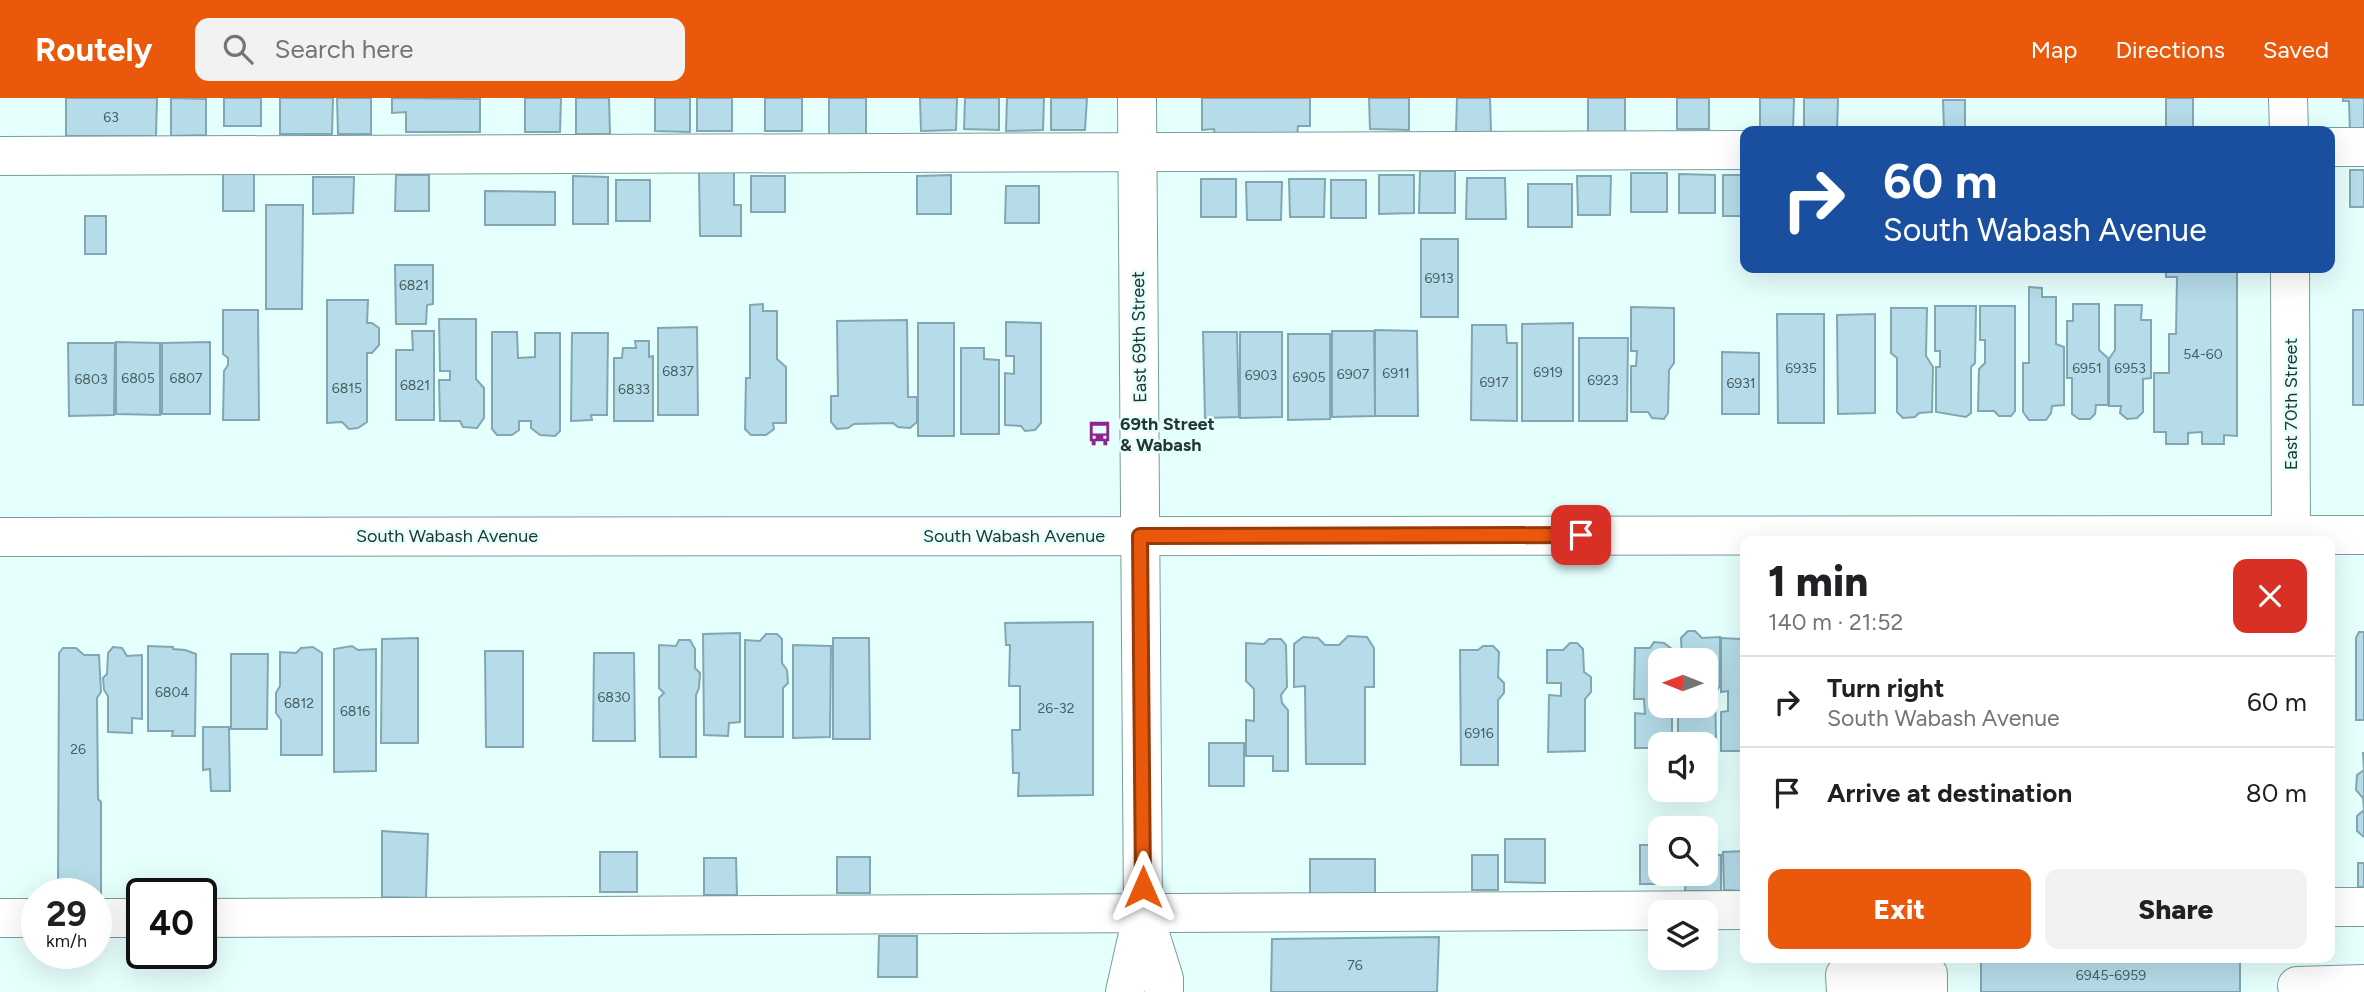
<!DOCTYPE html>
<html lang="en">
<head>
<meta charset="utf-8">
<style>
  body { margin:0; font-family:Figtree,sans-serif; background:#f2f2f2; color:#202124; height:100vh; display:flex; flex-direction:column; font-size:26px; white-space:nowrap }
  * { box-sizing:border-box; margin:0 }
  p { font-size:23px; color:#757577 }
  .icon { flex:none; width:38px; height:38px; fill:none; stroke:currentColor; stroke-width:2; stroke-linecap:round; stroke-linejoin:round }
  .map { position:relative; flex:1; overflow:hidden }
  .drawer { position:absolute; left:1740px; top:438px; width:595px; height:427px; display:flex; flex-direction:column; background:#fff; border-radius:14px; box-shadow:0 7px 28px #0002 }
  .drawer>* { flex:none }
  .top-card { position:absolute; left:1740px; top:28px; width:595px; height:147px; border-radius:14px; box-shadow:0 7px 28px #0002; background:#1a4fa0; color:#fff; overflow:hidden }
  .needle { width:46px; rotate:271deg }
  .fabs { position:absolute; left:1648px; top:550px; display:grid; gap:14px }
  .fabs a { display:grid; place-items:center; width:70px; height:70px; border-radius:14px; background:#fff; box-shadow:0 7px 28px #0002; font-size:35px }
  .speed { position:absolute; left:21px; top:780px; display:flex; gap:14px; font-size:35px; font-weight:700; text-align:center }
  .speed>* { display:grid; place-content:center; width:91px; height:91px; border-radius:50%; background:#fff; box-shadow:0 7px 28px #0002; line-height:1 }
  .speed small { font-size:18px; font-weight:400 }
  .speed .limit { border:4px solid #111; border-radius:10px; background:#fff; color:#111 }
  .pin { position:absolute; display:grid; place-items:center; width:60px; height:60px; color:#fff; margin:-30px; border-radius:14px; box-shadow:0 4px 10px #0006 }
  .me { position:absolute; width:77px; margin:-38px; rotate:0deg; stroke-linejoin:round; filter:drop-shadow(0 0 5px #0008) }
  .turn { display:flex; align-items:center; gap:24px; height:147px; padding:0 28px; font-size:32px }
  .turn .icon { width:91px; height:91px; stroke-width:2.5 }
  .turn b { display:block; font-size:49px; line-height:60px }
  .round { display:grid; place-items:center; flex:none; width:74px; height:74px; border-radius:14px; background:#f2f2f2 }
  .head { display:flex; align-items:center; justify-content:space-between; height:119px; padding:0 28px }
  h1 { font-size:42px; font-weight:800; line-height:52px }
  .cta { display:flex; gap:14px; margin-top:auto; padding:14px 28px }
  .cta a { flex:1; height:80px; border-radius:14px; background:#ea580c; color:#fff; font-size:28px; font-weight:800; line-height:80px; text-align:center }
  .cta a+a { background:#f2f2f2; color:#202124 }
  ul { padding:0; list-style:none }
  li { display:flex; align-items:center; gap:21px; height:91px; padding:0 28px; border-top:2px solid #e0e0e0 }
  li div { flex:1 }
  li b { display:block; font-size:26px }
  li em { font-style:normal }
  header { display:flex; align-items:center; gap:42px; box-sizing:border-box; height:98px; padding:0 35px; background:#ea580c; color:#fff }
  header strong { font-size:33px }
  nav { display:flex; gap:38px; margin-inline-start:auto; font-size:24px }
  .search { width:490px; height:63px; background:#f2f2f2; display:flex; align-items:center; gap:18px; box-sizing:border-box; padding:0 24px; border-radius:14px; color:#757577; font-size:26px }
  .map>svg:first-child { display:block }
</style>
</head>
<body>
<header>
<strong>Routely</strong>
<div class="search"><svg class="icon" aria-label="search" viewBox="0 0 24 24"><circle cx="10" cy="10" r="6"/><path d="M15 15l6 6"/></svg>Search here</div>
<nav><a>Map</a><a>Directions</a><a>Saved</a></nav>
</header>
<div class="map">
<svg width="2364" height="894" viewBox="0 0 2364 894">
  <rect width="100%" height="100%" fill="#e5fffd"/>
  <g fill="#b5dce8" stroke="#81a7b2" stroke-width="2">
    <polygon points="66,0 157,0 156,38 66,38"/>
    <polygon points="171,0 206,1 206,37 171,38"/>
    <rect x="224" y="0" width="37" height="28"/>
    <polygon points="280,0 333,0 332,36 280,36"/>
    <polygon points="337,0 371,0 371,36 338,36"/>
    <polygon points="392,0 480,1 480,34 406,34 406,14 392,15"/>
    <polygon points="525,0 561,0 560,34 525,34"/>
    <polygon points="576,0 609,0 610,36 576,36"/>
    <polygon points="655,0 690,0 690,34 655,33"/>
    <rect x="697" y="0" width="35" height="33"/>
    <rect x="765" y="0" width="37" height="33"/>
    <rect x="829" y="0" width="37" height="37"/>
    <polygon points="920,0 957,0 956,32 921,33"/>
    <polygon points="965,0 999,0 999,32 964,31"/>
    <polygon points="1007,0 1044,0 1043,32 1006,33"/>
    <polygon points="1051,0 1087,0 1085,32 1051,32"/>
    <polygon points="1202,0 1310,0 1310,28 1298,28 1297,38 1215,38 1214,31 1202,32"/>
    <polygon points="1369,0 1409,0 1409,32 1370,31"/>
    <polygon points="1457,0 1490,0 1491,34 1456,34"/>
    <rect x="1588" y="0" width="37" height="34"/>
    <rect x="1677" y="0" width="32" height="31"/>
    <polygon points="1760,0 1794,0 1793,33 1760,32"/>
    <polygon points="1804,0 1838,0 1837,33 1804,33"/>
    <rect x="2166" y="0" width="27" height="30"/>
    <polygon points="2343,0 2364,0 2364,34 2350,34 2349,3 2343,3"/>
    <polygon points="1943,2 1965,2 1965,33 1944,33"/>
    <rect x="2350" y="72" width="14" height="37"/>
    <polygon points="1420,73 1455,73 1455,115 1419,115"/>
    <polygon points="699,74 734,74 734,107 741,107 741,138 700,138"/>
    <rect x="1631" y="75" width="36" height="39"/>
    <rect x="223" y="76" width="31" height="37"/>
    <polygon points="1679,76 1715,77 1715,115 1679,115"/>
    <polygon points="396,77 429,77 429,113 395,113"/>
    <polygon points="951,77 951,116 917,116 917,78"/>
    <polygon points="1379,77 1414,77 1414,115 1379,116"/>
    <rect x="1723" y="77" width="22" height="41"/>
    <polygon points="573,78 608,79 608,126 573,126"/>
    <rect x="751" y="78" width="34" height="36"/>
    <polygon points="1577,78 1611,78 1610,117 1578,117"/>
    <polygon points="313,79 354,79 353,115 313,116"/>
    <polygon points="1467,80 1505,80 1506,121 1466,121"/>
    <rect x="1201" y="81" width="35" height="38"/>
    <polygon points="1289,81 1325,81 1324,119 1290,119"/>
    <rect x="616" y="82" width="34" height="41"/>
    <rect x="1331" y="82" width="35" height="38"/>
    <polygon points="1246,84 1282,84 1281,122 1247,122"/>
    <rect x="1528" y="86" width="44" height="43"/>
    <polygon points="1006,88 1039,88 1039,125 1005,125"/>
    <polygon points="485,93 555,94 555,127 485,127"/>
    <polygon points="266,107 303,107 302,211 266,211"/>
    <rect x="85" y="118" width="21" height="38"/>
    <rect x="1421" y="141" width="37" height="78"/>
    <polygon points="395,167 433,167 433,206 427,207 426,226 396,226"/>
    <polygon points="2166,170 2237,170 2237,338 2224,337 2224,346 2202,346 2202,334 2188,335 2188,346 2166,346 2166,334 2154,334 2154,275 2169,275 2169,236 2176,236 2177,179 2166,179"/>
    <polygon points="2029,189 2042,190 2042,199 2056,199 2056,246 2064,249 2064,307 2052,308 2051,315 2046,322 2029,322 2023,314 2023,265 2029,265"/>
    <polygon points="327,202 368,202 367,225 372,225 379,230 379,247 372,255 367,255 367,324 358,330 349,331 342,324 327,325"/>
    <polygon points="763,206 763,213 777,213 777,261 786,269 786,325 773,325 774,331 766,337 751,337 745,331 746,280 750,280 750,207"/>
    <polygon points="2073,206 2099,206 2099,252 2108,260 2108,307 2096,307 2095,316 2090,321 2079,321 2072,316 2072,280 2067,280 2067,223 2073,223"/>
    <polygon points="2115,207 2142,207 2141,222 2151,222 2151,280 2143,281 2143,314 2137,320 2127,321 2120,315 2121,308 2109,308 2109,261 2115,252"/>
    <polygon points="1935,208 1976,208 1975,265 1971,269 1971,315 1966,319 1936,314 1936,269 1940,269 1940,253 1935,253"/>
    <polygon points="1980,208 2015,208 2015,313 2011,318 1999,318 1994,313 1978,313 1979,271 1985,265 1985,242 1980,242"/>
    <polygon points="1631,209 1674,210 1674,265 1669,272 1668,315 1664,321 1652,320 1648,314 1631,314 1631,268 1636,268 1637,253 1631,253"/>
    <polygon points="1891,210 1927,210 1926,258 1933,269 1932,314 1919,315 1915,319 1903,320 1897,314 1897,260 1891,255"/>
    <polygon points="223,212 258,212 259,322 223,322 224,273 228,267 228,260 223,256"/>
    <rect x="2353" y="212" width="11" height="95"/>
    <polygon points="1777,216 1824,216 1824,325 1778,325"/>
    <polygon points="1875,216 1875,315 1838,316 1837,217"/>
    <polygon points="439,221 476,221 476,281 484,290 484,320 477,330 463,329 460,323 440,323 439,282 450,282 450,273 440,273"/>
    <polygon points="907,222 908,299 917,299 917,324 910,330 898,329 893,325 854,326 848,330 837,331 831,324 831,298 838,298 837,223"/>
    <polygon points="1006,224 1041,225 1041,325 1035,332 1025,333 1021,328 1005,327 1005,275 1014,276 1014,258 1006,258"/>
    <rect x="918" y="225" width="36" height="113"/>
    <polygon points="1573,225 1573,323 1522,323 1522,226"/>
    <polygon points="1472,227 1506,227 1507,245 1517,245 1517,323 1471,322"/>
    <polygon points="697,229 698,317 658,317 658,230"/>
    <polygon points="1375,232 1417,233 1418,318 1375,318"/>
    <polygon points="412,233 434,233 434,322 396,322 396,252 413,252"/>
    <polygon points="1332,233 1374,233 1375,318 1332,319"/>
    <polygon points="492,234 517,234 518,260 535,259 535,235 560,235 560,333 555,338 540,337 531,330 531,323 519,323 519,332 512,337 497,337 492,331"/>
    <polygon points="1203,234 1237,234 1239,319 1205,320"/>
    <polygon points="1240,234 1282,234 1282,319 1240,320"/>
    <polygon points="572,235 608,235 607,317 591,317 592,322 571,323"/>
    <polygon points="1288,236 1330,236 1330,321 1288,322"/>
    <polygon points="1579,240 1628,240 1627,323 1579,323"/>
    <polygon points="635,243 649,243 649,259 653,258 653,323 614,323 614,260 622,260 623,250 636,250"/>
    <polygon points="116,244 160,245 160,317 116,316"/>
    <polygon points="210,244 210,316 162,316 162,245"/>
    <polygon points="68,245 115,245 114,317 69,318"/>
    <polygon points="961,250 984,250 984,261 999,262 999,336 961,336"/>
    <polygon points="1722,254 1759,255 1759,316 1722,316"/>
    <polygon points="1093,524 1093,697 1018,698 1019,675 1013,675 1012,632 1020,632 1020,588 1009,588 1010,547 1006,547 1005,525"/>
    <polygon points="1688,533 1695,533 1702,540 1720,539 1720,588 1715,595 1716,639 1678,640 1678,607 1706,607 1706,562 1682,562 1681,540"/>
    <polygon points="2359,534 2364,534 2364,622 2356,622 2356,540"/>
    <polygon points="740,535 740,624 729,625 728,638 704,637 703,536"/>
    <polygon points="1743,535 1745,653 1721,653 1721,614 1728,613 1728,593 1721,594 1721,540 1740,541"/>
    <polygon points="766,536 777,536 782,541 782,565 787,572 788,585 783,590 783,639 745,639 745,542 760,543"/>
    <polygon points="1348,538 1367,539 1374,550 1374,589 1365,589 1365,666 1306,666 1305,588 1294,589 1294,546 1303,539 1318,540 1325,547 1339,547"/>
    <polygon points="418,540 418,645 381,645 382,541"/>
    <polygon points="833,540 869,540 870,641 833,641"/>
    <polygon points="1269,541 1281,541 1286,547 1287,589 1281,597 1282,605 1288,612 1288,673 1273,673 1273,658 1246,658 1246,622 1254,623 1254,591 1246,583 1246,545 1264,546"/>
    <polygon points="679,542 690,542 695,551 695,570 700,575 699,590 696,597 696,659 660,659 659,600 664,595 659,590 659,547 676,548"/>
    <polygon points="1654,544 1664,545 1672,551 1672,562 1661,562 1661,607 1672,607 1672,646 1661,646 1661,650 1635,650 1635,615 1645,616 1644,601 1634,601 1635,550 1650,550"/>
    <polygon points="1570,545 1577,545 1583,551 1584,574 1591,579 1591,594 1585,601 1585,653 1548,654 1549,597 1561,598 1561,585 1547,585 1547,552 1563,552"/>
    <polygon points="793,547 831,548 830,639 793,640"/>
    <polygon points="148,548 173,549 173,551 185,552 196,556 195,638 172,638 173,633 148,633"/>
    <polygon points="352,548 358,552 376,551 376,673 334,674 334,551"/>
    <polygon points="1483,548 1493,548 1499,554 1498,579 1504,585 1504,595 1498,602 1498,667 1461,667 1460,552 1478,552"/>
    <polygon points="113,549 122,550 127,558 142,557 142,621 132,620 132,635 108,634 108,598 104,592 103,580 107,576 108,555"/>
    <polygon points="313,549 322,555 322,657 281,657 281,622 276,615 276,595 280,588 280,554 296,555 301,550"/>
    <polygon points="63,550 76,550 84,557 99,557 101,594 97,600 98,701 101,704 101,803 96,803 96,796 58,796 59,555"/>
    <polygon points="485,553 523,553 523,649 486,649"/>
    <polygon points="594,555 634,555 635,643 593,643"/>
    <polygon points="231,556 268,556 267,631 231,631"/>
    <polygon points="203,629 229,629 230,693 211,693 210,671 203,672"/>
    <rect x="1209" y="645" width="35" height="43"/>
    <polygon points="2363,655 2364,655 2364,739 2357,733 2357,718 2364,712 2363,700 2356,692 2357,677 2364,672"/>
    <polygon points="382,733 428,736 426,800 382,799"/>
    <polygon points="1505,741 1545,741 1545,785 1505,784"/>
    <polygon points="1640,747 1661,747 1661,775 1673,775 1673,786 1640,786"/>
    <polygon points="1745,753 1745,793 1724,792 1723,754"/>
    <rect x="600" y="754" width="37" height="40"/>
    <rect x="1472" y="757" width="26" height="35"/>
    <polygon points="1706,757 1721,757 1721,793 1685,793 1686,775 1706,775"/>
    <rect x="837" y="759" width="33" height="36"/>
    <polygon points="704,760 736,760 737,797 704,797"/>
    <rect x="1310" y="761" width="65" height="36"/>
    <rect x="2358" y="765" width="6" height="24"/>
    <polygon points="879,838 917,838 917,879 878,879"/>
    <polygon points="1439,839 1437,894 1271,894 1272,841"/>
    <rect x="1981" y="859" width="259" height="35"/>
  </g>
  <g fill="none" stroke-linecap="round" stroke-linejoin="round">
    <defs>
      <g id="minor">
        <polyline points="2288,0 2289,33"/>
        <polyline points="2329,49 2364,49"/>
        <polyline points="0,58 1745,52"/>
        <polyline points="2290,170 2291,443"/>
        <polyline points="0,439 2364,437"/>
        <polyline points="2329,809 2364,809"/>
        <polyline points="1143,814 1164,881 1164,894"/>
        <polyline points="0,820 37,820"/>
        <polyline points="96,820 142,820"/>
        <polyline points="201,820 1745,812"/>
        <polyline points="2297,888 2364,886"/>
        <polyline points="1125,894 1143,814 1137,0"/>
        <polyline points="1846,894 1845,877 1928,876 1928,894"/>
      </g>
    </defs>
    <use href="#minor" stroke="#769e9b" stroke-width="40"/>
    <use href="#minor" stroke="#fff" stroke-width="38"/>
  </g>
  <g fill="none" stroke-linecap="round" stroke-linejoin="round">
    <defs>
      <polyline id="route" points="1143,789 1140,438 1581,437"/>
    </defs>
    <use href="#route" stroke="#983908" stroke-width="18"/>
    <use href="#route" stroke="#ea580c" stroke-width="12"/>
  </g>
  <defs>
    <symbol id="bus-bare" viewBox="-9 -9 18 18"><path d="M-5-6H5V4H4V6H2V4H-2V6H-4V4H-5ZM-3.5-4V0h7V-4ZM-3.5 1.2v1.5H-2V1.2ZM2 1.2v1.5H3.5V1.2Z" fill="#8c268d" stroke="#e5fffd" stroke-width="2.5" paint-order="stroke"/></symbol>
  </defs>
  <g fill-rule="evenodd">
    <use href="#bus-bare" x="1082" y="318" width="35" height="35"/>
  </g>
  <g text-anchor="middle" stroke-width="5" stroke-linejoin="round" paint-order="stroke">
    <g font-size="14" fill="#485f61">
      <text x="111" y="24">63</text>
      <text x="1439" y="185">6913</text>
      <text x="414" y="192">6821</text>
      <text x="2203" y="261">54-60</text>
      <text x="1801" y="275">6935</text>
      <text x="2087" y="275">6951</text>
      <text x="2130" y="275">6953</text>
      <text x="678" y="278">6837</text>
      <text x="1548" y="279">6919</text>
      <text x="1396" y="280">6911</text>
      <text x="1353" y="281">6907</text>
      <text x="1261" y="282">6903</text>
      <text x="1309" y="284">6905</text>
      <text x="138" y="285">6805</text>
      <text x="186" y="285">6807</text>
      <text x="91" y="286">6803</text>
      <text x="1603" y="287">6923</text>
      <text x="1494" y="289">6917</text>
      <text x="1741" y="290">6931</text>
      <text x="415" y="292">6821</text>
      <text x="347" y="295">6815</text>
      <text x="634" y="296">6833</text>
      <text x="172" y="599">6804</text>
      <text x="614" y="604">6830</text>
      <text x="299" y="610">6812</text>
      <text x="1056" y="615">26-32</text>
      <text x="355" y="618">6816</text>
      <text x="1479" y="640">6916</text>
      <text x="78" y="656">26</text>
      <text x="1355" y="872">76</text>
      <text x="2111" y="882">6945-6959</text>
    </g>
    <g font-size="18" fill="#243534" stroke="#e5fffd">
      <text transform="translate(1139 239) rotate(-91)" y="6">East 69th Street</text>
      <text transform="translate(2291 306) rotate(-90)" y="6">East 70th Street</text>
      <text x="447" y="444">South Wabash Avenue</text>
      <text x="1014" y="444">South Wabash Avenue</text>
    </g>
    <g font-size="18" font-weight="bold" fill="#243534" stroke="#e5fffd" text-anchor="start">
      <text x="1120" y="332">69th Street<tspan x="1120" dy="21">&amp; Wabash</tspan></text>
    </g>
  </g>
</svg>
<div class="fabs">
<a><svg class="needle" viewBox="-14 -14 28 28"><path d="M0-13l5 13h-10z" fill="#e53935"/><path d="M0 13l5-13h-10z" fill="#757577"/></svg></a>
<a><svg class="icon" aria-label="sound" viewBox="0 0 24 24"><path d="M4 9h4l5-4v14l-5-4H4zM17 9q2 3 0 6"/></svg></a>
<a><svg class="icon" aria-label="search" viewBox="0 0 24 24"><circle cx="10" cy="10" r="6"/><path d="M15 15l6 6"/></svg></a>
<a><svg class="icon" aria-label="layers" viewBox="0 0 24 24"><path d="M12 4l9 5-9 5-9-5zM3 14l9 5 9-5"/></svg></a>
</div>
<div class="speed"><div>29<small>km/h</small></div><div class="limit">40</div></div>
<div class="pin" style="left:1581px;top:437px;background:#d93025"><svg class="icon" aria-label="arrive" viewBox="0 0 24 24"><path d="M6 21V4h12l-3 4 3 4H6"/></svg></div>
<svg class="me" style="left:1143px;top:789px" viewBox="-20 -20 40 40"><path d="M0-17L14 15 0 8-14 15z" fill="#ea580c" stroke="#fff" stroke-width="4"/></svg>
<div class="top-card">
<div class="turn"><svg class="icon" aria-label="right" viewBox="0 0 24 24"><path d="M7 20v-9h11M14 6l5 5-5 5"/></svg><div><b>60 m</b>South Wabash Avenue</div></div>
</div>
<section class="drawer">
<div class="head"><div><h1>1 min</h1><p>140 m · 21:52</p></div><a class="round" style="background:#d93025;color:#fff"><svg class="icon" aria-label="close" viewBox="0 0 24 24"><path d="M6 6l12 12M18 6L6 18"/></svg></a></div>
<ul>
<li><svg class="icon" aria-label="right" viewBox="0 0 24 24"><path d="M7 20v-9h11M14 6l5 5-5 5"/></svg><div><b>Turn right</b><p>South Wabash Avenue</p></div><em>60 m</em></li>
<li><svg class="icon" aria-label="arrive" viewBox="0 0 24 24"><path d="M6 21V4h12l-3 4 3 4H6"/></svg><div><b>Arrive at destination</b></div><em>80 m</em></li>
</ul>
<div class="cta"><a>Exit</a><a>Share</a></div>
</section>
</div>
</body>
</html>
